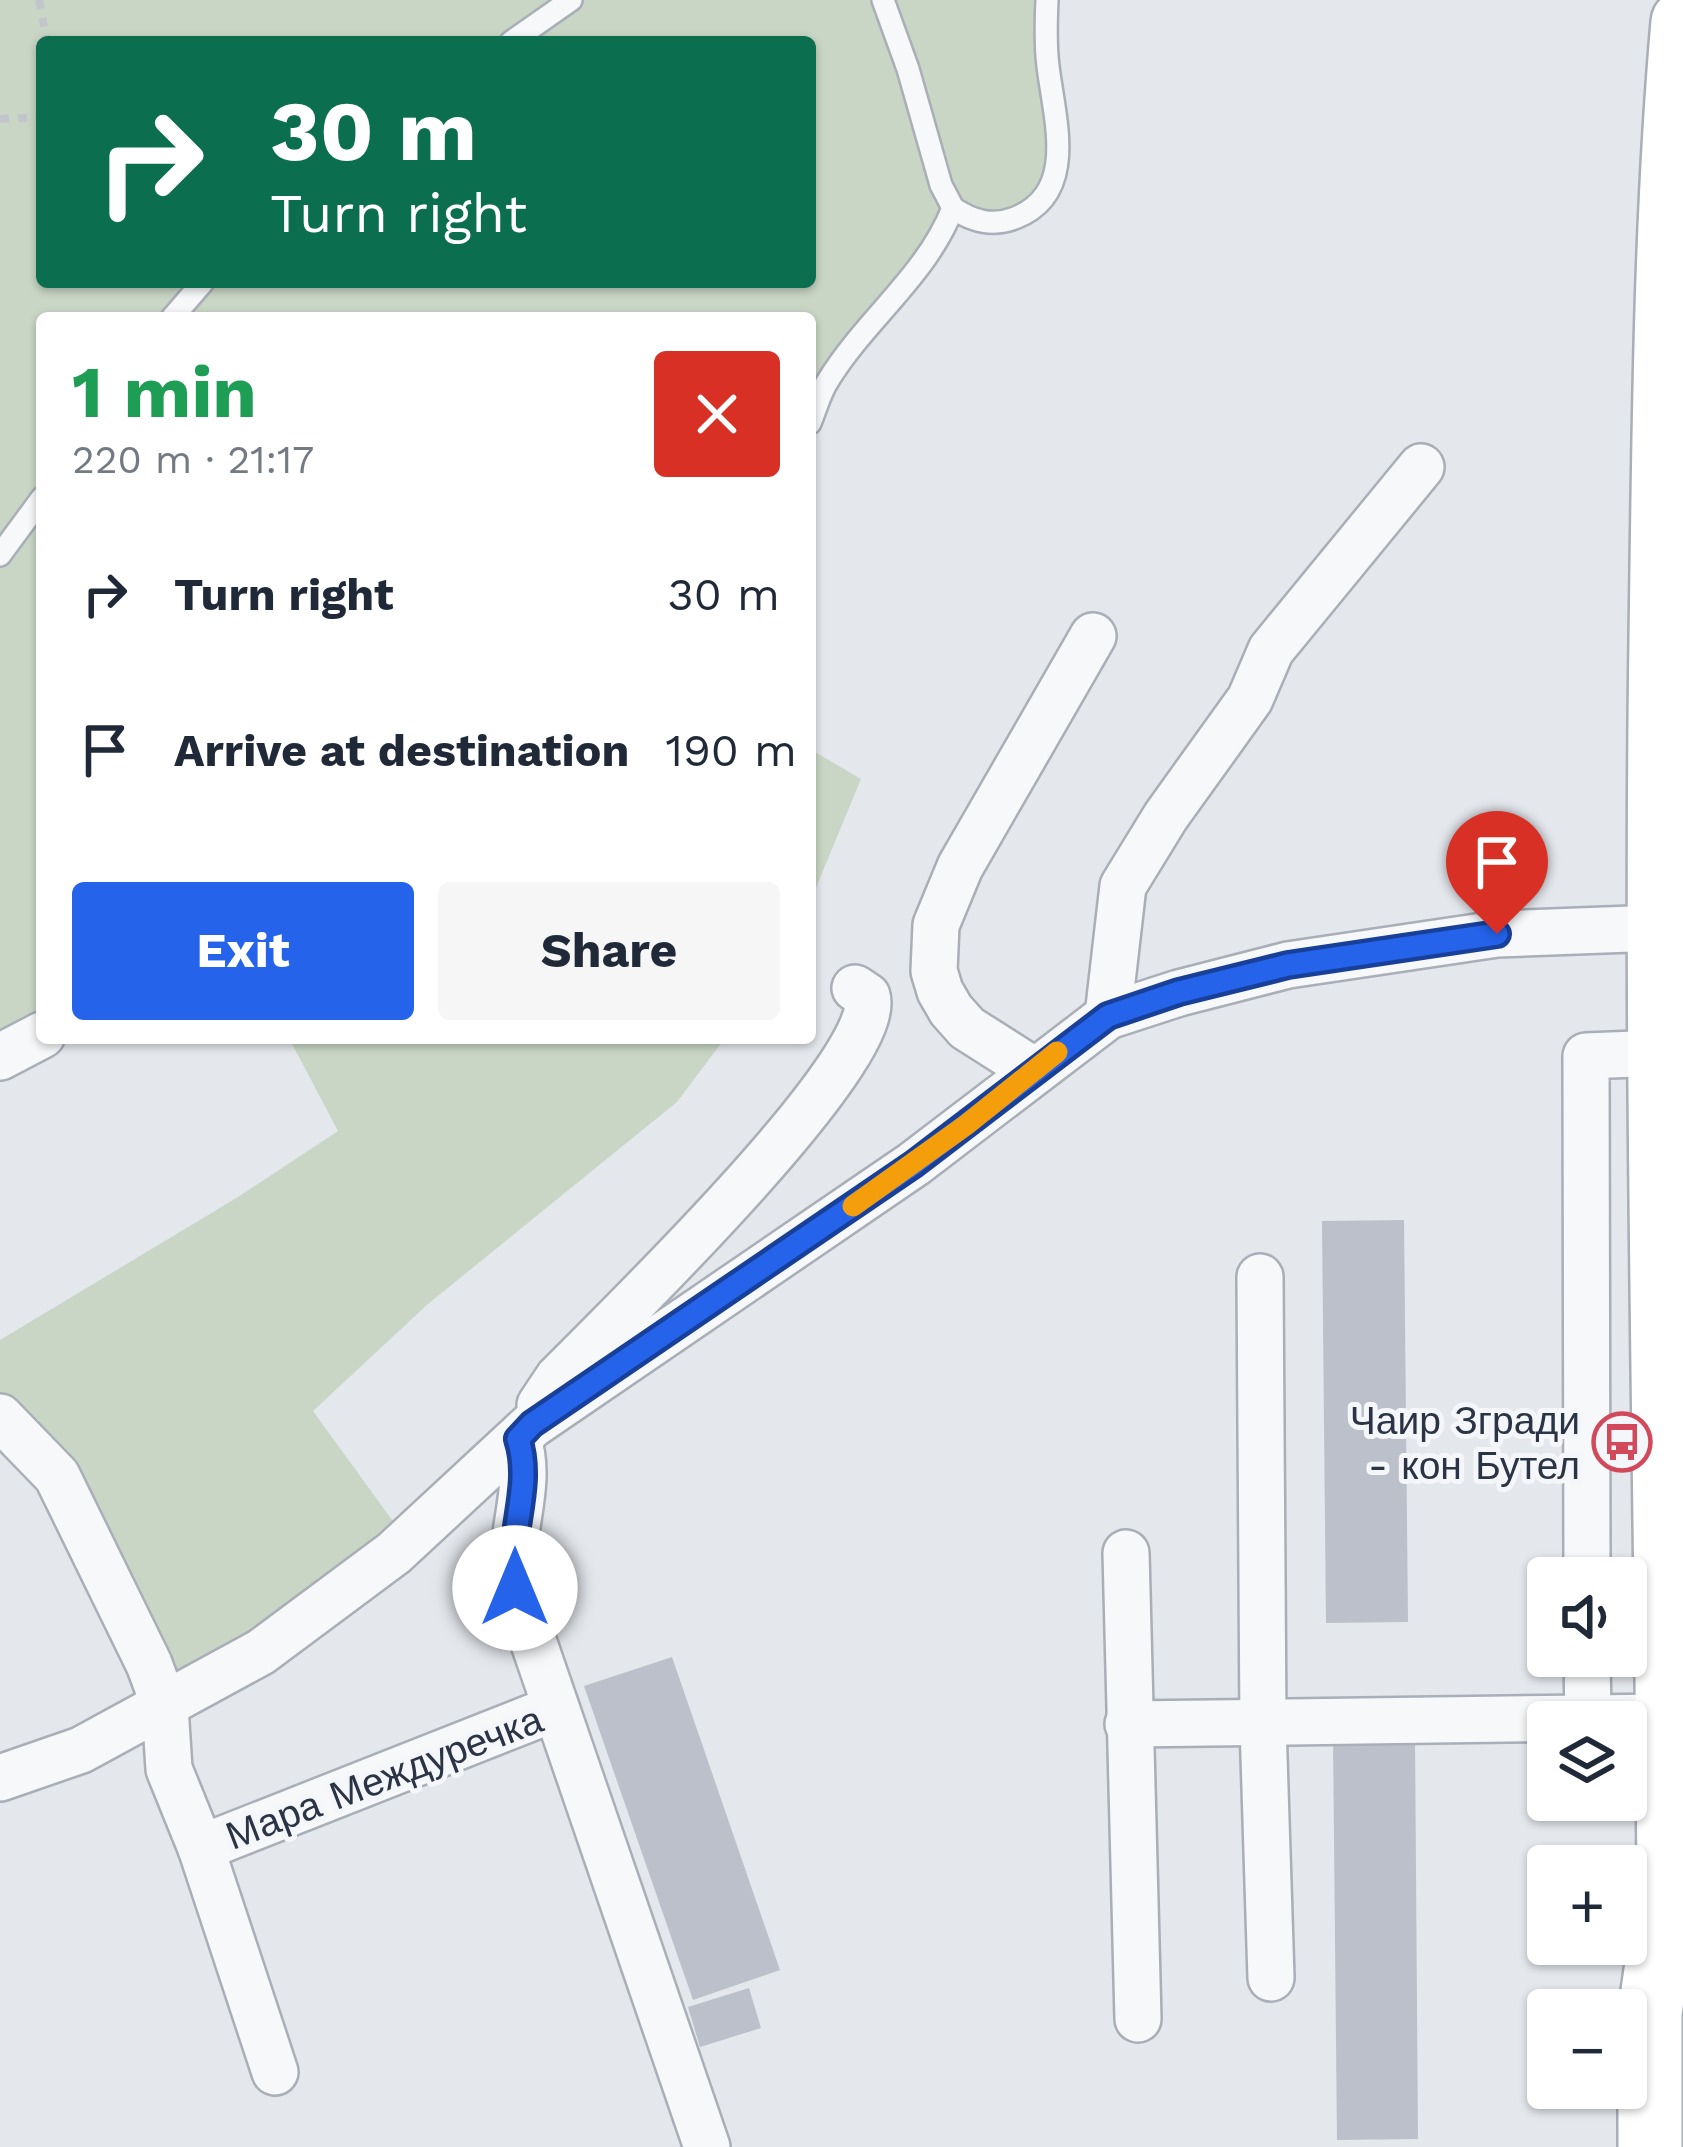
<!DOCTYPE html>
<html lang="en">
<head>
<meta charset="utf-8">
<style>
  body { margin:0; font-family:"Work Sans",sans-serif; background:#f6f6f7; color:#1f2937; height:100vh; display:flex; flex-direction:column; font-size:45px; white-space:nowrap }
  * { box-sizing:border-box; margin:0 }
  p { font-size:39px; color:#747a83 }
  .icon { flex:none; width:66px; height:66px; fill:none; stroke:currentColor; stroke-width:2; stroke-linecap:round; stroke-linejoin:round }
  .map { position:relative; flex:1; overflow:hidden }
  .sheet { position:absolute; left:36px; top:312px; width:780px; height:732px; display:flex; flex-direction:column; background:#fff; border-radius:12px; box-shadow:0 3px 9px #0004 }
  .sheet>* { flex:none }
  .top-card { position:absolute; left:36px; top:36px; width:780px; height:252px; border-radius:12px; box-shadow:0 3px 9px #0004; background:#0b6e4f; color:#fff; overflow:hidden }
  .tools { position:absolute; left:1527px; top:1557px; display:grid; gap:24px }
  .tools a { display:grid; place-items:center; width:120px; height:120px; border-radius:12px; background:#fff; box-shadow:0 3px 9px #0004; font-size:60px }
  .pin { position:absolute; display:grid; place-items:center; width:102px; height:102px; color:#fff; margin:-123px -51px; border-radius:50% 50% 50% 0; rotate:-45deg; box-shadow:0 0 12px #0007 }
  .pin .icon { rotate:45deg }
  .me { position:absolute; width:132px; margin:-66px; rotate:0deg; stroke-linejoin:round; filter:drop-shadow(0 0 9px #0008) }
  .turn { display:flex; align-items:center; gap:42px; height:252px; padding:0 36px; font-size:54px }
  .turn .icon { width:156px; height:156px; stroke-width:2.5 }
  .turn b { display:block; font-size:84px; line-height:102px }
  .round { display:grid; place-items:center; flex:none; width:126px; height:126px; border-radius:12px; background:#f6f6f7 }
  .summary { display:flex; align-items:center; justify-content:space-between; height:204px; padding:0 36px }
  h1 { font-size:72px; font-weight:700; line-height:90px; color:#1e9e55 }
  .action { display:flex; gap:24px; margin-top:auto; padding:24px 36px }
  .action a { flex:1; height:138px; border-radius:12px; background:#2563eb; color:#fff; font-size:48px; font-weight:700; line-height:138px; text-align:center }
  .action a+a { background:#f6f6f7; color:#1f2937 }
  ul { padding:0; list-style:none }
  li { display:flex; align-items:center; gap:36px; height:156px; padding:0 36px }
  li div { flex:1 }
  li b { display:block; font-size:45px }
  li em { font-style:normal }
  .map>svg:first-child { display:block }
</style>
</head>
<body>
<div class="map">
<svg width="1683" height="2147" viewBox="0 0 1683 2147">
  <rect width="100%" height="100%" fill="#e4e7ec"/>
  <g fill="#c9d6c5" fill-rule="evenodd">
    <path d="M0,0h1047l12,159 -39,57 -66,-7 -144,191v-82h-768v694l-42,23zM42,42h768v240h-768z"/>
    <polygon points="810,749 861,779 810,902"/>
    <polygon points="289,1038 725,1038 677,1102 428,1304 313,1411 408,1542 165,1707 0,1417 0,1340 238,1197 338,1131"/>
  </g>
  <g fill="#bbc0ca">
    <polygon points="1404,1220 1408,1622 1326,1623 1322,1221"/>
    <polygon points="672,1657 780,1970 693,2000 584,1686"/>
    <polygon points="1415,1736 1418,2139 1337,2140 1333,1737"/>
    <polygon points="749,1988 761,2028 700,2047 688,2007"/>
  </g>
  <g fill="none" stroke-linecap="round" stroke-linejoin="round">
    <defs>
      <g id="lane">
        <polyline points="511,42 571,0"/>
        <path d="M953,208c19,13 39,19 62,10 64,-25 39,-100 33,-152 -3,-22 -2,-44 -1,-66"/>
        <polyline points="172,318 203,282"/>
        <path d="M810,423c6,-14 10,-31 19,-44 38,-61 97,-103 124,-171l-12,-23 -33,-116 -25,-69"/>
        <polyline points="0,555 42,498"/>
      </g>
      <g id="street">
        <polyline points="1108,1016 1123,886 1166,816 1250,699 1271,650 1421,467"/>
        <polyline points="0,1057 42,1035"/>
        <polyline points="1033,1070 967,1028 951,1010 940,991 934,971 936,925 960,867 1093,636"/>
        <polyline points="1260,1277 1263,1725 1271,1978"/>
        <path d="M540,1405l18,-27c51,-52 329,-320 309,-382l-12,-8"/>
        <polyline points="0,1417 57,1476 149,1664 165,1707 169,1769 201,1848 275,2072"/>
        <path d="M518,1439c16,49 -12,98 -3,149l192,559"/>
        <polyline points="1126,1553 1138,2019"/>
        <polyline points="1587,1578 1586,1056 1660,1053"/>
        <polyline points="1587,1656 1588,1719"/>
        <polyline points="1128,1724 1667,1717"/>
        <polyline points="0,1778 81,1750 261,1652 394,1553 532,1425 914,1164 1108,1016 1179,993 1288,965 1497,934 1658,928"/>
        <polyline points="201,1848 556,1708"/>
      </g>
      <path id="secondary" d="M1650,2147v-134l19,-134c-3,-414 -14,-828 -8,-1241 3,-205 4,-411 22,-616"/>
    </defs>
    <use href="#lane" stroke="#a9aeb7" stroke-width="26"/>
    <use href="#street" stroke="#a9aeb7" stroke-width="50"/>
    <use href="#secondary" stroke="#a9aeb7" stroke-width="68"/>
    <g stroke="#c2c5cb" stroke-width="8" stroke-dasharray="9 9" stroke-linecap="butt">
      <polyline points="39,0 47,42"/>
      <polyline points="0,119 42,117"/>
    </g>
    <use href="#lane" stroke="#f7f8fa" stroke-width="21"/>
    <use href="#street" stroke="#f7f8fa" stroke-width="45"/>
    <use href="#secondary" stroke="#fff" stroke-width="63"/>
  </g>
  <g fill="none" stroke-linecap="round" stroke-linejoin="round">
    <defs>
      <path id="route" d="M515,1588c-9,-51 19,-100 3,-149l14,-15 382,-260 194,-148 71,-24 109,-27 209,-31"/>
    </defs>
    <use href="#route" stroke="#184099" stroke-width="30"/>
    <use href="#route" stroke="#2563eb" stroke-width="21"/>
    <polyline stroke="#f59e0b" stroke-width="21" points="853,1206 966,1125 1057,1052"/>
  </g>
  <defs>
    <symbol id="bus-ring" viewBox="-11 -11 22 22"><circle r="9.5" fill="#f4f6f9" stroke="#d1495b" stroke-width="1.5"/><path d="M-5-6H5V4H4V6H2V4H-2V6H-4V4H-5ZM-3.5-4V0h7V-4ZM-3.5 1.2v1.5H-2V1.2ZM2 1.2v1.5H3.5V1.2Z" fill="#d1495b"/></symbol>
  </defs>
  <g fill-rule="evenodd">
    <use href="#bus-ring" x="1589" y="1409" width="66" height="66"/>
  </g>
  <g text-anchor="middle" stroke-width="10" stroke-linejoin="round" paint-order="stroke">
    <g font-size="39" fill="#2b3445" stroke="#f4f6f9" text-anchor="end">
      <text x="1580" y="1434">Чаир Згради<tspan x="1580" dy="45">- кон Бутел</tspan></text>
    </g>
    <g font-size="39" fill="#2b3445" stroke="#f4f6f9">
      <text transform="translate(384 1777) rotate(-21)" y="14">Мара Междуречка</text>
    </g>
  </g>
</svg>
<div class="tools">
<a><svg class="icon" aria-label="sound" viewBox="0 0 24 24"><path d="M4 9h4l5-4v14l-5-4H4zM17 9q2 3 0 6"/></svg></a>
<a><svg class="icon" aria-label="layers" viewBox="0 0 24 24"><path d="M12 4l9 5-9 5-9-5zM3 14l9 5 9-5"/></svg></a>
<a>+</a>
<a>−</a>
</div>
<div class="pin" style="left:1497px;top:934px;background:#d93025"><svg class="icon" aria-label="arrive" viewBox="0 0 24 24"><path d="M6 21V4h12l-3 4 3 4H6"/></svg></div>
<svg class="me" style="left:515px;top:1588px" viewBox="-20 -20 40 40"><circle r="19" fill="#fff"/><path d="M0-13L10 11 0 6-10 11z" fill="#2563eb"/></svg>
<div class="top-card">
<div class="turn"><svg class="icon" aria-label="right" viewBox="0 0 24 24"><path d="M7 20v-9h11M14 6l5 5-5 5"/></svg><div><b>30 m</b>Turn right</div></div>
</div>
<section class="sheet">
<div class="summary"><div><h1>1 min</h1><p>220 m · 21:17</p></div><a class="round" style="background:#d93025;color:#fff"><svg class="icon" aria-label="close" viewBox="0 0 24 24"><path d="M6 6l12 12M18 6L6 18"/></svg></a></div>
<ul>
<li><svg class="icon" aria-label="right" viewBox="0 0 24 24"><path d="M7 20v-9h11M14 6l5 5-5 5"/></svg><div><b>Turn right</b></div><em>30 m</em></li>
<li><svg class="icon" aria-label="arrive" viewBox="0 0 24 24"><path d="M6 21V4h12l-3 4 3 4H6"/></svg><div><b>Arrive at destination</b></div><em>190 m</em></li>
</ul>
<div class="action"><a>Exit</a><a>Share</a></div>
</section>
</div>
</body>
</html>
